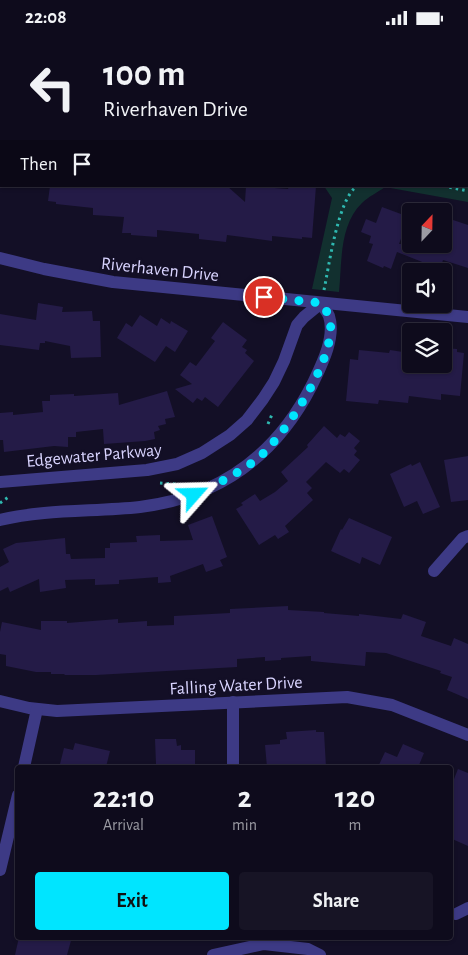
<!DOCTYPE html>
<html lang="en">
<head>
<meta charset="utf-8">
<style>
  body { margin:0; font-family:"Alegreya Sans",sans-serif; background:#171425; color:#f1f3f6; height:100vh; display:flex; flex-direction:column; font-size:19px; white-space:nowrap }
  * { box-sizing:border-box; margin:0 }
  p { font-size:16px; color:#9b9ba3 }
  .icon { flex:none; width:28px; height:28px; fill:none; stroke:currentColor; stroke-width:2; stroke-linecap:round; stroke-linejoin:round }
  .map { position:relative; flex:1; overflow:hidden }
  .sheet { position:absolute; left:15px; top:730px; width:438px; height:175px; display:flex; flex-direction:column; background:#0e0b1c; border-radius:5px; box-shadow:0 1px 4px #0004,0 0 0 1px #2e2b3b }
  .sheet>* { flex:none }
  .banner { position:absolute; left:0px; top:0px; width:469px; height:152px; box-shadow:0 1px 4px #0004,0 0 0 1px #2e2b3b; background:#0e0b1c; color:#f1f3f6; overflow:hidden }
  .needle { width:32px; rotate:22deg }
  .controls { position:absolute; left:402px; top:168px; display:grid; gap:10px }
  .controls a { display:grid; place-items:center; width:50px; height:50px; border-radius:5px; background:#0e0b1c; box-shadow:0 1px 4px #0004,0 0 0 1px #2e2b3b; font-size:25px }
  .pin { position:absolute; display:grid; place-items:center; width:42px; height:42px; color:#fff; margin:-21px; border:2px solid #fff; border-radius:50%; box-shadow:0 1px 5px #0007 }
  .me { position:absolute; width:55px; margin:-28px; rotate:65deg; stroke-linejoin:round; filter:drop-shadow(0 0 4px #0008) }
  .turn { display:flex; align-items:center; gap:18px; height:105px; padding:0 20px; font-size:22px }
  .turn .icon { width:65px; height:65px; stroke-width:2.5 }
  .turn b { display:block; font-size:35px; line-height:42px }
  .then { display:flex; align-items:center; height:48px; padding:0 20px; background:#0003; gap:10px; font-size:19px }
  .eta { display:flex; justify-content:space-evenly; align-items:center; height:85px; text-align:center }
  .eta b { font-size:30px; font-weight:700; line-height:35px }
  .cta { display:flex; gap:10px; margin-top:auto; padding:10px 20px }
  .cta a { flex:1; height:58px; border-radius:5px; background:#00e5ff; color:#111; font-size:20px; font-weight:700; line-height:58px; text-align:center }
  .cta a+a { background:#171425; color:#f1f3f6 }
  .status { display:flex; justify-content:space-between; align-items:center; height:35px; padding:0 25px; background:#0e0b1c; direction:ltr }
  .status svg { height:14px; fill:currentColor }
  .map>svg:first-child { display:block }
</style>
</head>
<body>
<div class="status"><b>22:08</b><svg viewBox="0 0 49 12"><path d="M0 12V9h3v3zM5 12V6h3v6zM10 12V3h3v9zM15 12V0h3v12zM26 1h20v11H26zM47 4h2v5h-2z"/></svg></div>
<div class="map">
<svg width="468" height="920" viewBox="0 0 468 920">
  <rect width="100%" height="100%" fill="#130f26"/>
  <path fill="#12302f" d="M468,98v69l-83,-15c-7,5 -17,10 -23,16 -23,22 -20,60 -23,89l-27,-3 20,-91 -8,-12h144z"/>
  <polygon fill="#0a1f44" points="0,0 380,0 382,1 1,1 1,47"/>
  <g fill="#241b47">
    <polygon points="50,151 227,151 245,167 246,151 288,154 289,151 316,151 312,203 302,202 302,204 272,201 272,206 227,200 226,207 199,204 199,199 157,195 157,202 131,200 131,198 122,198 124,182 93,180 93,173 56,169 56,167 48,166"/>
    <polygon points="382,172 409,182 399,209 444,209 444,182 468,190 468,233 443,225 440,234 397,217 391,234 384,231 383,233 367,226 373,209 369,208 371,201 361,197 366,184 376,188"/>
    <polygon points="38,268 63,272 62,277 92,276 93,286 100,286 101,322 71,323 70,311 45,306 45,308 40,308 39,315 0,310 0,279 36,285"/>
    <polygon points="140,280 157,291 161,283 170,289 171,286 188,296 175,317 166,311 155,327 117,303 126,288 132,292"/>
    <polygon points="223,287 247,305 242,312 247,315 245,318 254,326 218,372 205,362 202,366 197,363 193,368 175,354 192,349 180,340 190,327 196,331 215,306 211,303"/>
    <polygon points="444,313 457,314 457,317 464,318 460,361 441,359 441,365 409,361 408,368 379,365 378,369 346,366 350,324 358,325 359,315 389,318 390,315 403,317 411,318 411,329 444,329"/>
    <polygon points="167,356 175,382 165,384 166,389 158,391 160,395 154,397 155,404 145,406 104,409 103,394 76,397 76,402 68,402 68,412 54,411 4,417 3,405 0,405 0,378 13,377 13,380 43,377 42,366 50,366 50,360 74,359 74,361 118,358 119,370"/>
    <polygon points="324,391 337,403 340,399 345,402 349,397 360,406 354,413 357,416 354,420 360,425 349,438 344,434 340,438 326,427 306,447 312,453 307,458 313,465 285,491 289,497 278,504 275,500 259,510 236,474 243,470 241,468 255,459 260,466 275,457 288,446 281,437 308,412 307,410"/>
    <polygon points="468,421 468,465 451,467 444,425"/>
    <polygon points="420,427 440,472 423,479 417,466 404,472 390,439 411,429 412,431"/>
    <polygon points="212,481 227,522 220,525 223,531 206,537 203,529 170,541 171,547 158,548 158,542 119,545 119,549 95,550 95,544 65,545 66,553 40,557 39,544 10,557 8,552 0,556 0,532 9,527 3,514 16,508 65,503 66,519 70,519 71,524 105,523 105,513 110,513 110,508 137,507 136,501 160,500 160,506 193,505 188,490"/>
    <polygon points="349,483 392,502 380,530 362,522 360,529 331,516 341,494 342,495"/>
    <polygon points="288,571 288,575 324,577 324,578 359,581 359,579 401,584 403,579 426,587 421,601 451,611 454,603 468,609 468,664 447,655 452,642 440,638 441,636 386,618 366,617 365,631 311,626 311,621 281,623 281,625 265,626 265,622 237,624 237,632 96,640 65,640 64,639 51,639 51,637 36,637 6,631 6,620 0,619 0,597 2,587 41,595 41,586 67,586 67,588 118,584 118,588 147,586 147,591 174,590 174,581 230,578 230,574"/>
    <polygon points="316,695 316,697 324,697 326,732 267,732 265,710 280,709 280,705 287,704 286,697"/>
    <polygon points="155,704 176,704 177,711 181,710 181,715 195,715 195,732 159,732 158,729 156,729"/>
    <polygon points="75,708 110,716 106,732 62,732 63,729 60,729 64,713 73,715"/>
    <polygon points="403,709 424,718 419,730 423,732 378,732 385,717 397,722"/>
    <polygon points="458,734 468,738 468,811 450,803 450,742 454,744"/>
    <polygon points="19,902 72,902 67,920 15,920"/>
  </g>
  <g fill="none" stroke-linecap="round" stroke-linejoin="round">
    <g stroke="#2fb8b0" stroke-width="3" stroke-dasharray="2.5 4" stroke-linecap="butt">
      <polyline points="443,151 468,156"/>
      <path d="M324,255c5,-24 14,-91 33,-104"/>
      <polyline points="268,389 273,377"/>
      <polyline points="160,448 176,449"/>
      <polyline points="0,468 10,461"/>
    </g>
    <g stroke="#3d3a85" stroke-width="12">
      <polyline points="0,223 44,234 113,247 468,282"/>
      <path d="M0,447l147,-12 30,-6 25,-11 28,-18 17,-15 16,-21 11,-17 10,-21 13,-36 7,-8 17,-14c2,4 6,8 8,13 7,22 -8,50 -17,69 -36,71 -92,112 -172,122 -47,5 -94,2 -140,13"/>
      <polyline points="434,536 463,503 468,501"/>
      <polyline points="0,666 29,673 57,676 347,662 392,670 468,700"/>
      <polyline points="24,732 37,674"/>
      <polyline points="233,732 233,667"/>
      <polyline points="0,835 18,760"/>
      <polyline points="456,879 468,873"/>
      <polyline points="213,920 264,909 308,914 320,920"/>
    </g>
  </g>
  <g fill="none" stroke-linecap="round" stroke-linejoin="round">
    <path stroke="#00e5ff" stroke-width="9" stroke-dasharray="0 16.2" d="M194,460c22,-11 44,-21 63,-36 28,-23 84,-107 72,-143 -2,-5 -6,-9 -8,-13l-57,-6"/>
  </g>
  <g text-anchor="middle" stroke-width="5" stroke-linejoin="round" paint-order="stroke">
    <g font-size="18" fill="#d9d4ff" stroke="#130f26">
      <text transform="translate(160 234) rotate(6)" y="6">Riverhaven Drive</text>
      <text transform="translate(94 420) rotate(-5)" y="6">Edgewater Parkway</text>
      <text transform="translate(236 650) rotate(-3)" y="6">Falling Water Drive</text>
    </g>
  </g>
</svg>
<div class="controls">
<a><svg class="needle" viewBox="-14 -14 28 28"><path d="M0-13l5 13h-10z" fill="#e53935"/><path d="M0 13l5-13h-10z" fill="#9b9ba3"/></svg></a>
<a><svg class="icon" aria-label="sound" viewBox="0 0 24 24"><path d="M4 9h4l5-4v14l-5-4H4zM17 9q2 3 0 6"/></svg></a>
<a><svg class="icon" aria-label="layers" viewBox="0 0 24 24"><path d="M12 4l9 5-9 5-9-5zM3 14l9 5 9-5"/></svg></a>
</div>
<div class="pin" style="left:264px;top:262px;background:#d93025"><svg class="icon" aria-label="arrive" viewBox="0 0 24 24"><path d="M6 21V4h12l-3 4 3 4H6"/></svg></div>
<svg class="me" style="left:194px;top:460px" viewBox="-20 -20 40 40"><path d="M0-17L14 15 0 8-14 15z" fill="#00e5ff" stroke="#fff" stroke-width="4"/></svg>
<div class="banner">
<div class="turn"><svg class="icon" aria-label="left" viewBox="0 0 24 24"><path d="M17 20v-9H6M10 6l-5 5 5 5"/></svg><div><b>100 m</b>Riverhaven Drive</div></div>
<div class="then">Then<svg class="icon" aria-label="arrive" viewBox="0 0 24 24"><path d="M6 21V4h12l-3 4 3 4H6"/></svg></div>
</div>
<section class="sheet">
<div class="eta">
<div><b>22:10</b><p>Arrival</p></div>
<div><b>2</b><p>min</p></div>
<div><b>120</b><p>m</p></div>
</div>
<div class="cta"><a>Exit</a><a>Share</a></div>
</section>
</div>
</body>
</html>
